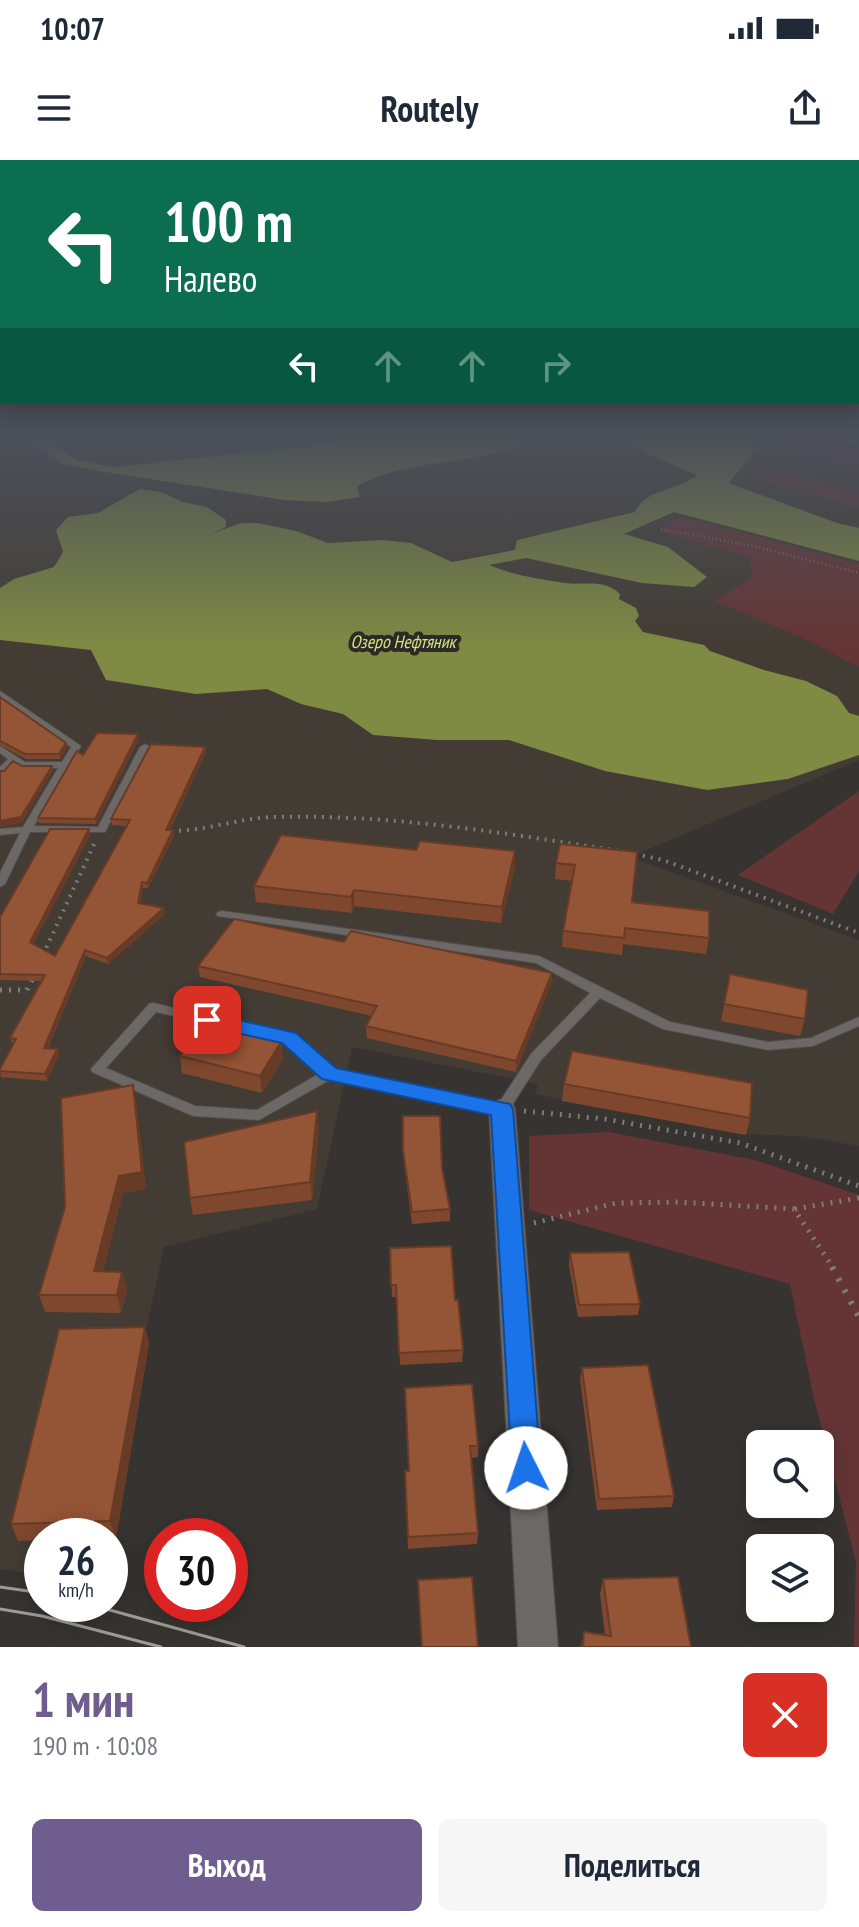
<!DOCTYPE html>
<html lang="ru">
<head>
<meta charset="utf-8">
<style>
  body { margin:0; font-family:"PT Sans Narrow",sans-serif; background:#f6f6f7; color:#1f2937; height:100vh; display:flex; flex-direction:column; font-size:30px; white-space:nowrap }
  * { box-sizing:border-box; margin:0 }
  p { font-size:26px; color:#747a83 }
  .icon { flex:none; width:44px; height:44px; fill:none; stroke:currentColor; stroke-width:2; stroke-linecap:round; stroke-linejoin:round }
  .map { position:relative; height:1487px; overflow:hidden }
  .drawer { display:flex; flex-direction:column; background:#fff; flex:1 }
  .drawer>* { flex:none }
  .top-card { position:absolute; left:0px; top:0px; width:860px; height:244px; box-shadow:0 4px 20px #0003; background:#0b6e4f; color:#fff; overflow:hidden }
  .buttons { position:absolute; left:746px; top:1270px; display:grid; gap:16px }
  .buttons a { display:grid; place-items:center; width:88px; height:88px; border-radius:12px; background:#fff; box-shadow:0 4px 20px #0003; font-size:40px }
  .speed { position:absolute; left:24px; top:1358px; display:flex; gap:16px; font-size:40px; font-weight:700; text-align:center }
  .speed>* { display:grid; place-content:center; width:104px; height:104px; border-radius:50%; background:#fff; box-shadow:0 4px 20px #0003; line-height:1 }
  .speed small { font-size:20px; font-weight:400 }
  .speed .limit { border:12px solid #d22; background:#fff; color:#111 }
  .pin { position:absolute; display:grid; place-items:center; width:68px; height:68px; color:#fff; margin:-34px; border-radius:16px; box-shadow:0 4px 12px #0006 }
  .me { position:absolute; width:88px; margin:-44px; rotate:356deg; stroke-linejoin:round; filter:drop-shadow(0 0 6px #0008) }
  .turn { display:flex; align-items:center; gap:28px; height:168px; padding:0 32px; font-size:36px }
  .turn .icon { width:104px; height:104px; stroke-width:2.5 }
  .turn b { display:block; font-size:56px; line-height:68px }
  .lanes { display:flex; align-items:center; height:76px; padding:0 32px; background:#0003; justify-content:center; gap:40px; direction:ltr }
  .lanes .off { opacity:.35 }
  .round { display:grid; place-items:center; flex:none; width:84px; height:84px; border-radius:12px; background:#f6f6f7 }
  .head { display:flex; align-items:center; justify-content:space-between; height:136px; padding:0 32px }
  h1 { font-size:48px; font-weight:800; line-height:60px; color:#705d90 }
  .action { display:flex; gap:16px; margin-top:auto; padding:16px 32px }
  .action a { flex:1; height:92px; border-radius:12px; background:#705d90; color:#fff; font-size:32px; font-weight:800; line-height:92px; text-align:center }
  .action a+a { background:#f6f6f7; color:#1f2937 }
  .status { display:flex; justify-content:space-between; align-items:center; height:56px; padding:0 40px; background:#fff; direction:ltr }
  .status svg { height:22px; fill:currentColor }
  header { display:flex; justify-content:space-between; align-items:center; height:104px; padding:0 32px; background:#fff; font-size:36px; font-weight:800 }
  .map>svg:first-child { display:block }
</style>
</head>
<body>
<div class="status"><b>10:07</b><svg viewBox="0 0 49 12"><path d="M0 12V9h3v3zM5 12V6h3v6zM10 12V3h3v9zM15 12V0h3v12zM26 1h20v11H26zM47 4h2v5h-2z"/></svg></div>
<header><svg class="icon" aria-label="menu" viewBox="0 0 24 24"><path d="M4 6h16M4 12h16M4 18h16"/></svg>Routely<svg class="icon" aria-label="share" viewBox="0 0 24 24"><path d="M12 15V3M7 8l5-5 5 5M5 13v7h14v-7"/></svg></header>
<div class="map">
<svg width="859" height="1487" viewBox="0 0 859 1487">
  <rect width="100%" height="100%" fill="#363330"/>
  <polygon fill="#433c34" points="0,280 793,280 859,299 859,600 630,697 859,780 859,986 800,976 737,974 535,934 538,924 352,887 317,1049 164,1087 101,1376 42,1376 42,1416 0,1409"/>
  <g fill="#653535">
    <polygon points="761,280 817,280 859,292 859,310"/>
    <polygon points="760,303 859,334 859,348 753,319"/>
    <polygon points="678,356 859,404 859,507 805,479 714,441 752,418 750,398 660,372"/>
    <polygon points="859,631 859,711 833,754 738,715"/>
    <polygon points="608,972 755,1000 859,1035 859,1487 854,1487 856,1402 814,1239 790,1124 529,1050 529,976"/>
  </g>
  <g fill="#7f8a42">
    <path d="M30,280h18l28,20 38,7 249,-27h169c-55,27 -122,17 -175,46l3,11 -33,5 -42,-2 -186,-29 -36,-7z"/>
    <path d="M590,280h157l10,7 -28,36 108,40 22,5v33l-185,-49 -50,22 44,13 39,30 -13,10 -52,-4 -116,-25 -37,7c24,10 50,14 76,18 20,3 38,-5 55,11l-1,5 17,9 3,8 -4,5 8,11 61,13 6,6 54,19 42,11 31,15 12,17 10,3v39l-71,24 -81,11 -102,-19 -96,-31h-72l-64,-5 -30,-21 -42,-10 -34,-15 -71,5 -90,-14 -15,-30 -91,-10v-52l14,-9 40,-12 9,-15 -7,-22 12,-13 30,-4 42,-24 21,3 22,10 24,5 19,13v7l-15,7 30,-11h17l38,8 32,12 55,-3 28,3 41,19 63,-12 2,-10 118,-28c11,-24 43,-21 62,-37l-50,-22 -15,-12 -28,2z"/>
  </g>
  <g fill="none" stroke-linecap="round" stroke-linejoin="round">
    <defs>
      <g id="service">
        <polygon points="0,531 81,586 34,666 98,667 140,587 145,584 150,587 105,672 30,672 5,724 0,727 0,713 20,673 0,675 0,669 23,667 58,608 23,608 14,603 3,614 0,615 0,607 8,599 0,593 0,586 25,602 62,602 71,587 0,538"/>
        <path d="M222,751l317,45 131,66 98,20 43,-4 48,-21v9l-46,20 -45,4 -105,-21 -63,-31 -59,62 -34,53 -5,1 -171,-35 -72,41 -66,-4 -101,-44 -1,-3 58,-65 4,-1 139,32 41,35 166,33 32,-49 59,-61 -54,-30 -318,-47 -2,-2 2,-2zM156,852l128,29 36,32 -63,37 -62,-4 -89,-38z"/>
      </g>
      <polygon id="minor" points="502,939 512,942 515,949 558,1487 518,1487 489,949 492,942"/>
      <polygon id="secondary" points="846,280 859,280 859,285 847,282"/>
    </defs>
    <use href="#service" stroke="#514f4c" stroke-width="2"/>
    <use href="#minor" stroke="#514f4c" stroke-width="2"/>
    <use href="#secondary" stroke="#514f4c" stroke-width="2"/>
    <polyline stroke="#7f7c7a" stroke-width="2" stroke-dasharray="1 3" stroke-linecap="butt" points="661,369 757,387 859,413"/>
    <g stroke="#7f7c7a" stroke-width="4" stroke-dasharray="2 6" stroke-linecap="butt">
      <path d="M171,671c35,0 68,-13 103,-14 116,-3 231,16 345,34"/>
      <polyline points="635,694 663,700 859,773"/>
      <polyline points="43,795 96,680"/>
    </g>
    <g stroke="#7f7c7a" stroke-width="5" stroke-dasharray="2 7" stroke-linecap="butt">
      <polyline points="0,830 27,830 33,818"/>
      <polyline points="524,951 605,959 740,983 859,1026"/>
      <polyline points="795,1049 859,1038"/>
      <polyline points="534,1063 616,1043 678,1042 794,1049 834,1109"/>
    </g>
    <polyline stroke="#7f7c7a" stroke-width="6" stroke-dasharray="3 10" stroke-linecap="butt" points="832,1107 859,1157"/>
    <use href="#service" fill="#6c6865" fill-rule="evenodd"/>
    <use href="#minor" fill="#6c6865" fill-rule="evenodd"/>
    <use href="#secondary" fill="#897f65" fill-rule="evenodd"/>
    <g stroke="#9e9b99" stroke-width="3">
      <polyline points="0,1427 42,1433"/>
      <polyline points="88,1444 244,1487"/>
      <polyline points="0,1449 42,1456 161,1487"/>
    </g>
  </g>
  <g fill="#7f482e">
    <polygon points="0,537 67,588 60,599 26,599 0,585"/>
    <polygon points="138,574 139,579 96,664 39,663 38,658 83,595"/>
    <polygon points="205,587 206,592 170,670 173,670 174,676 148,728 143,728 140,743 165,754 108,804 86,796 48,888 57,889 59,895 47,921 1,917 0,909 13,884 10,878 41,821 0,820 0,757 89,669 90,675 33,784 55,796 127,666 112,665 111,659"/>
    <polygon points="560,684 632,742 709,778 706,794 623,784 622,795 562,787 563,771 572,721 555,719 556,703"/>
    <polygon points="515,707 501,763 354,746 352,753 256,742 254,726"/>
    <polygon points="344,782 552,813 551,824 516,912 367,878 366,866 372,856 200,817 198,806"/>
    <polygon points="730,814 805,859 800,876 721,861"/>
    <polygon points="281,882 283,899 262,933 182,913 180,896"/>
    <polygon points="564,924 750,958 746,975 562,941"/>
    <polygon points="133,925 136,942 146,1029 123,1033 103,1111 122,1112 127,1129 121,1153 45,1152 39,1135"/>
    <polygon points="403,956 442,1008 450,1049 450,1061 412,1064 404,1003"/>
    <polygon points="319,968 312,1040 193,1055 190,1038"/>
    <polygon points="390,1088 455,1140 463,1190 462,1202 400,1205 397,1137 392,1137"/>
    <polygon points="570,1093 640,1144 638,1155 578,1157 569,1105"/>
    <polygon points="145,1167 149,1184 116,1378 110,1378 110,1376 42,1376 42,1380 18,1381 11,1364"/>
    <polygon points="582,1208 674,1336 672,1347 597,1350 580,1219"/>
    <polygon points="405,1228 478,1286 478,1297 471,1298 478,1373 477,1384 408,1389 405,1311 409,1311"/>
    <polygon points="603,1419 691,1487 581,1487 584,1472 605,1475 600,1434"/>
  </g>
  <g fill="#683b26">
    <polygon points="138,574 139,579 96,664 95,659"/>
    <polygon points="66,583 67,588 60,599 59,594"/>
    <polygon points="205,587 206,592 167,675 166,670"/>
    <polygon points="52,606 53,611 22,663 0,667 0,661"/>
    <polygon points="89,669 90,675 31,788 30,782"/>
    <polygon points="173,670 174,676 148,728 147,723"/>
    <polygon points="515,691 515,707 501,763 502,747"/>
    <polygon points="142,722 143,728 139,749 138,743"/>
    <polygon points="354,730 354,746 352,753 351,737"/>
    <polygon points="164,748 165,754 108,804 107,798"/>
    <polygon points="85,790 86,796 45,894 44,888"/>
    <polygon points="552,813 551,824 516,912 516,901"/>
    <polygon points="281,882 283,899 262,933 260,916"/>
    <polygon points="57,889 59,895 47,921 45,914"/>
    <polygon points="133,925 136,942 146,1029 123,1033 99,1129 94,1111 119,1016"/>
    <polygon points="317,951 319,968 312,1040 310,1022"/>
    <polygon points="122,1112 127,1129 121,1153 117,1135"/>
    <polygon points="145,1167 149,1184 116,1378 110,1361"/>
  </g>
  <g fill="#945436" stroke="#683b26" stroke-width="2">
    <polygon points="0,537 66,583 59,594 25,594 0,581"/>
    <polygon points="97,573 138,574 95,659 38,658 77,591 83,595"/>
    <polygon points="151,584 205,587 166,670 173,670 147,723 142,722 138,743 164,748 107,798 85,790 44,888 57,889 45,914 0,911 0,909 16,879 10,878 45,815 0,814 0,757 50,669 89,669 30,782 55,796 130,660 111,659"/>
    <polygon points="13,601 22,606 52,606 21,657 0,661 0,611 4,611"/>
    <polygon points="281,675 416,690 420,681 515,691 502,747 354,730 351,737 254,726"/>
    <polygon points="560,684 637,692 632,742 709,751 709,778 625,768 624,778 563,771 575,705 556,703"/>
    <polygon points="234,759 344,782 351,771 552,813 516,901 366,866 377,846 198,806"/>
    <polygon points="730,814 808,830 805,859 724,844"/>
    <polygon points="202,864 281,882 260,916 180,896"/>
    <polygon points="572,891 752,923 750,958 564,924"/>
    <polygon points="133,925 142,1012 119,1016 94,1111 122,1112 117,1135 39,1135 65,1047 61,938"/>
    <polygon points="317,951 310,1022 190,1038 184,982"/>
    <polygon points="403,956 440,956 442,1008 450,1049 412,1052 403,991"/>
    <polygon points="451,1086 455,1140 458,1140 463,1190 399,1193 396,1125 391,1125 390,1088"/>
    <polygon points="629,1092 640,1144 579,1145 570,1093"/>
    <polygon points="145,1167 110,1361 11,1364 59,1169"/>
    <polygon points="648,1205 674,1336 599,1339 582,1208"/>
    <polygon points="472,1224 478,1286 470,1286 478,1373 408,1377 405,1311 409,1311 405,1228"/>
    <polygon points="472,1417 478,1487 422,1487 418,1420"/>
    <polygon points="678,1417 691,1487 583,1487 584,1472 611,1476 603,1419"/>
  </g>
  <linearGradient id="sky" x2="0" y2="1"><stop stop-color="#1e1c1a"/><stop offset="0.57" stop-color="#4c5059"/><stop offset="1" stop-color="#4c5059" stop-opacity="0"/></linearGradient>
  <rect width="859" height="488" fill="url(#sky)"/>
  <polygon fill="#1a73e8" stroke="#114b97" stroke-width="2" points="207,853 296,873 336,908 510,944 513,949 541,1308 537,1318 526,1322 516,1318 512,1308 491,955 322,919 282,883 200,865 197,860"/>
  <g text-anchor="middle" stroke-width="8" stroke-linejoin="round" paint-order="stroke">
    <g font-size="18" font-style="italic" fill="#d2e27e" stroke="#2c2926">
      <text x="403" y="488">Озеро Нефтяник</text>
    </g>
  </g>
</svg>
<div class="buttons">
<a><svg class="icon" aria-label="search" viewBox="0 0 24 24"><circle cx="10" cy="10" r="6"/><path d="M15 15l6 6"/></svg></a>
<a><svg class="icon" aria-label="layers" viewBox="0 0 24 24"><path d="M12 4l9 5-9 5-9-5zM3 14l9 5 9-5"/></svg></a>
</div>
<div class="speed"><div>26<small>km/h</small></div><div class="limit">30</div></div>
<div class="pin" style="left:207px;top:860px;background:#d93025"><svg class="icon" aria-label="arrive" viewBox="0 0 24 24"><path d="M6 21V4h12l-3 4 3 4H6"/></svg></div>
<svg class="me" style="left:526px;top:1308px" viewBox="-20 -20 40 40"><circle r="19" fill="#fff"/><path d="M0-13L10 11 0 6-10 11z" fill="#1a73e8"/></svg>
<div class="top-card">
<div class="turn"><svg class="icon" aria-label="left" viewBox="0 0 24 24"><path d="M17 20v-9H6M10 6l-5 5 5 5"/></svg><div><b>100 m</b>Налево</div></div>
<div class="lanes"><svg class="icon" aria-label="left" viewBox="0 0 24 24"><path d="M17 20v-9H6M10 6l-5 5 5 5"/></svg><svg class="icon off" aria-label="ahead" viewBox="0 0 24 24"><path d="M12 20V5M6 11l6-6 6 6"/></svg><svg class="icon off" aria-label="ahead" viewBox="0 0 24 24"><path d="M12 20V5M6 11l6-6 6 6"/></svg><svg class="icon off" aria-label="right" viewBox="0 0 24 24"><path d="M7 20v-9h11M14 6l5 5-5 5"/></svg></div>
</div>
</div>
<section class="drawer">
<div class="head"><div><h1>1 мин</h1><p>190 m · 10:08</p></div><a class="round" style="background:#d93025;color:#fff"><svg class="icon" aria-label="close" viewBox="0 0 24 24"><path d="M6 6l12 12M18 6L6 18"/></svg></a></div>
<div class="action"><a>Выход</a><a>Поделиться</a></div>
</section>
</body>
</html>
